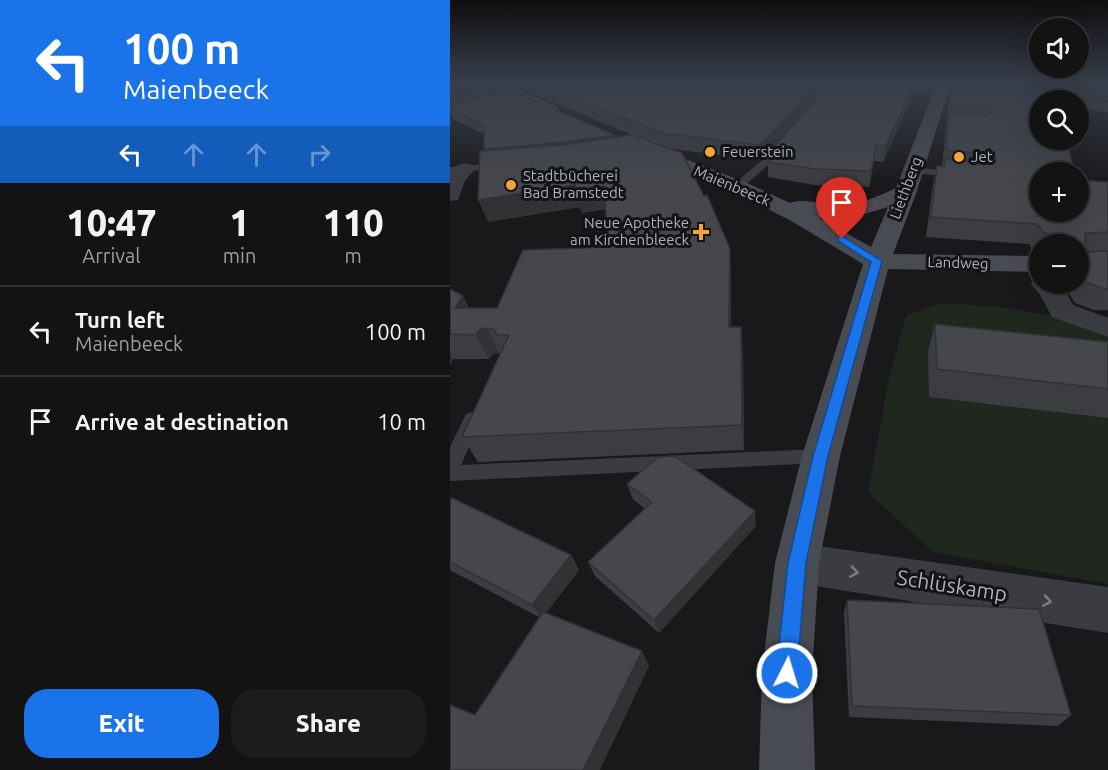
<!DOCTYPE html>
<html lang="en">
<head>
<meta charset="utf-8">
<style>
  body { margin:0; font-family:Ubuntu,sans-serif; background:#1c1c1d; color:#f1f3f6; height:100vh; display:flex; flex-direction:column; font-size:22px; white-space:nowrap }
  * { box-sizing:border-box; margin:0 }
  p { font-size:20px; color:#9d9ea0 }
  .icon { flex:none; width:33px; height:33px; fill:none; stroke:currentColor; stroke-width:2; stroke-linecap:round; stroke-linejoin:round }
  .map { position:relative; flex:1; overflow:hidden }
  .drawer { display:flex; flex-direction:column; background:#131314; width:450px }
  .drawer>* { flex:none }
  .hud { background:#1a73e8; color:#fff; overflow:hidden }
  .controls { position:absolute; left:579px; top:18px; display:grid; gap:12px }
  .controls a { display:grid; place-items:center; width:60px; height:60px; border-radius:50%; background:#131314; box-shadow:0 6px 24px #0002,0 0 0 2px #323234; font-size:30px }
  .pin { position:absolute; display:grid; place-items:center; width:51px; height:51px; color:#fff; margin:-62px -26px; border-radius:50% 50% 50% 0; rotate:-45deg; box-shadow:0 0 6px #0007 }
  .pin .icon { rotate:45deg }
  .me { position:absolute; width:66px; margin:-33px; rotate:5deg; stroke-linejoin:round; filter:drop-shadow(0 0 4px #0008) }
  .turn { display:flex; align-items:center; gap:21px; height:126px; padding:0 24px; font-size:27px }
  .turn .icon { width:78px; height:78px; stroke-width:2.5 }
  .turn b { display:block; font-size:42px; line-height:51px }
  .lanes { display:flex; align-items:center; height:57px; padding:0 24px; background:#0003; justify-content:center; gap:30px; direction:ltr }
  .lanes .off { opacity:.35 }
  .eta { display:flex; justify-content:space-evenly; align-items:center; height:102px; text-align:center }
  .eta b { font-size:36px; font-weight:800; line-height:42px }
  .primary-button { display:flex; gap:12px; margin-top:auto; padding:12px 24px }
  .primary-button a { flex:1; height:69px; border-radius:24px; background:#1a73e8; color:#fff; font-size:24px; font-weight:800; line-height:69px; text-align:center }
  .primary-button a+a { background:#1c1c1d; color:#f1f3f6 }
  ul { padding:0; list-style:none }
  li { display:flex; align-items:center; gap:18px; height:90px; padding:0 24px; border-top:2px solid #323234 }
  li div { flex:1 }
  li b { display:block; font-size:22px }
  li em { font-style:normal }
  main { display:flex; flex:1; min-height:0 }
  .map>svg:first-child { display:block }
</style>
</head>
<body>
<main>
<section class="drawer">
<div class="hud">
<div class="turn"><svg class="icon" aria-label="left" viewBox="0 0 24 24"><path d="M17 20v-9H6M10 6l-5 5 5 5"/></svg><div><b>100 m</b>Maienbeeck</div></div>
<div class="lanes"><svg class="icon" aria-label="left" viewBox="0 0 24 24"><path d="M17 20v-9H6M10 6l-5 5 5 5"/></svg><svg class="icon off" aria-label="ahead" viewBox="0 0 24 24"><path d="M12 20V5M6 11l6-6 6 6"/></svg><svg class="icon off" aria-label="ahead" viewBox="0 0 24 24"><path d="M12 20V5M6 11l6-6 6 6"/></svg><svg class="icon off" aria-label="right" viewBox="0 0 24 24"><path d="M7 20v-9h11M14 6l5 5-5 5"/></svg></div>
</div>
<div class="eta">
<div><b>10:47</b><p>Arrival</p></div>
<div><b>1</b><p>min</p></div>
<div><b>110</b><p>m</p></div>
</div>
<ul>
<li><svg class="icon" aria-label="left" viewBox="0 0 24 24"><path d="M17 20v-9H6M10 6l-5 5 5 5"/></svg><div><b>Turn left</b><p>Maienbeeck</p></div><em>100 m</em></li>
<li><svg class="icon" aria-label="arrive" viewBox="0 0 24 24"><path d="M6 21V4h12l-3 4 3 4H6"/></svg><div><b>Arrive at destination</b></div><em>10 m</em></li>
</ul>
<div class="primary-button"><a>Exit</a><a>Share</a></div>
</section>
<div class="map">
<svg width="658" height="770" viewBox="0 0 658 770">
  <rect width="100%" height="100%" fill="#19191b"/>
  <polygon fill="#1f271f" points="490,303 545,306 611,317 658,333 658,584 483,552 418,492 439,378 456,316"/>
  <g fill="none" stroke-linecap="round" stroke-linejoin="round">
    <g fill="#3a3c41" fill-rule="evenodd">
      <polygon points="332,140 340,142 328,156 292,188 284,188 284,184 322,152"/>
      <polygon points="50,163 54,164 54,168 0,173 0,167"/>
      <polygon points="463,167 507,172 512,175 507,178 459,172 458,170"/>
      <polygon points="22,412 28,414 31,419 11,465 371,449 378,451 380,456 378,461 371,463 0,481 0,447 16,414"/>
    </g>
    <g fill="#3a3c41" fill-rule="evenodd">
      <polygon points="391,80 444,80 601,95 609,100 590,100 590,104 398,84"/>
      <polygon points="628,99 658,102 658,112 628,109 628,100 623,100"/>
      <polygon points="15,163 22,165 25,169 15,181 8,200 0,201 0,172 8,165"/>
      <polygon points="590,277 590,284 611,284 623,305 658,318 658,337 602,317 589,293 581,284 584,278"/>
      <polygon points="347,543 658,587 658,633 347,583 332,577 325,563 332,549"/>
    </g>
    <g fill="#484b51" fill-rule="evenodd">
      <polygon points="24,80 44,80 106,106 108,109 100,114 94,112 26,83"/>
      <path d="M488,80h14l-35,111 -24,63 147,2v16l-152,-3 -48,187 -21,107 -7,110 3,97h-56l3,-97 13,-110 27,-107 61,-192 -70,-42 -62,-32 -89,-34 -3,-4 3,-4h14l89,34 45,21c15,-6 36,3 52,2 19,-1 37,-9 54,-17zM438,207l-17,40 -52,-29 35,-1z"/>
    </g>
  </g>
  <g fill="#3b3d40">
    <polygon points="0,80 48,93 165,137 192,139 50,80 466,80 464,93 433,162 424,161 419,187 365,185 318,177 318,162 325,152 325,146 365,101 364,101 320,150 309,160 223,149 281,272 281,327 293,351 294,450 28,462 12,437 50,353 43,354 39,359 3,359 0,365 0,289 13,296 19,308 47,308 158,247 156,209 132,213 130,207 38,222 34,134 3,119 0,112"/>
    <polygon points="504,80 658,80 658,101 607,96 590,212 658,182 658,310 644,310 625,303 613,284 628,284 628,244 590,244 590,254 586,254 579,244 476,237 483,185 487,166 492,167 499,97 502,81 504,81"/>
    <polygon points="485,324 658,342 658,418 479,397 478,352"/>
    <polygon points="177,484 306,526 209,633 145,576 138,562 195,509 183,499"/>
    <polygon points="0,500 121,555 129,570 96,613 192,651 199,666 25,715 89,617 0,570"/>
    <polygon points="397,600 621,715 608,726 399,717 394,613"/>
  </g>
  <g fill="#303234">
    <polygon points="466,80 464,93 433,162 435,147"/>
    <polygon points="45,82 49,96 0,108 0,94"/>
    <polygon points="364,87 364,101 320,150 309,160 309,145"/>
    <polygon points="164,135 167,148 38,161 34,149"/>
    <polygon points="426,146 424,161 419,187 421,171"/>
    <polygon points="125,185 154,186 159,208 132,213 130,207 38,222 28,200"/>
    <polygon points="280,249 281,272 281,352 279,327"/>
    <polygon points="13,296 25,320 5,308"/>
    <polygon points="291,327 293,351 294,450 292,425"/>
    <polygon points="37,328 49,353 43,354 39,359 26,335 30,329"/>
    <polygon points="0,353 3,359 0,365"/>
    <polygon points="305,511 306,526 209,633 204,620"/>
    <polygon points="121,555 129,570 92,618 82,605"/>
    <polygon points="192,651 199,666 150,770 133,770"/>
  </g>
  <g fill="#45474b" stroke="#303234" stroke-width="1.5">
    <polygon points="0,80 39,80 45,82 0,94"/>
    <polygon points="78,80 466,80 435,147 426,146 421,171 366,169 318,162 328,147 325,146 372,93 373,90 364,87 320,135 309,145 220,134 222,137"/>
    <polygon points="594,80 658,80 658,88 611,84 605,81"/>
    <polygon points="502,81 595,90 597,86 605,86 608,100 590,100 590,140 617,140 624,172 590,172 590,212 628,212 628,180 658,182 658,232 635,233 636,252 658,251 658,289 655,289 635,282 628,272 628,244 602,244 600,242 600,234 594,233 587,224 481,217 487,166 494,167 495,159 540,164 547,160 540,154 496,150 499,112 537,116 544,111 537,106 500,103"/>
    <polygon points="59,90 164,135 114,142 34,149 34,125 0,108 0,106"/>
    <polygon points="182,135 232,153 254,196 257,195 280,249 279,327 291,327 292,425 12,437 59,335 47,335 44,329 37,328 30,329 26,335 0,334 0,289 13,296 5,308 47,308 73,250 158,247 154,186 126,191 125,185 28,200 30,151 113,145"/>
    <polygon points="485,324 658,342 658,389 487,369"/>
    <polygon points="225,456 305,511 204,620 138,562 202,502 177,484 208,457"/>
    <polygon points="2,498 121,555 82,605 0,562 0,500"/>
    <polygon points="397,600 589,609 621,715 402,706"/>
    <polygon points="93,612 192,651 133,770 0,770 0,705 25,715"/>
  </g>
  <defs><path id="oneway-chevron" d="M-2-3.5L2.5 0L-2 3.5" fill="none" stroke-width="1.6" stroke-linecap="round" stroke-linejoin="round" transform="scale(1.5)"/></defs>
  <g stroke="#787d84">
    <use href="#oneway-chevron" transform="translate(404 572) rotate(9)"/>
    <use href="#oneway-chevron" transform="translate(597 601) rotate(9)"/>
  </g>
  <linearGradient id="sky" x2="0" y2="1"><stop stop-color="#0e0e0f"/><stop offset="0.43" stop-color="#383e4a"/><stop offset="1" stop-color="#383e4a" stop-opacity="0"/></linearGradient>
  <rect width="658" height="188" fill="url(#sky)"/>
  <polygon fill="#1a73e8" stroke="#114b97" stroke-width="1.5" points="392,236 432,261 378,456 356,563 347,673 344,680 337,683 329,680 326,673 338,563 363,456 421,262 388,241 388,237"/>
  <g fill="#f4a538" stroke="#141417" stroke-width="2">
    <circle cx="260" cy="152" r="6"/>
    <circle cx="509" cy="157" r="6"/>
    <circle cx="61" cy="185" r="6"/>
    <path d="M248 223h6v6h6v6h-6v6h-6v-6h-6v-6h6z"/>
  </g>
  <g text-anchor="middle" stroke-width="6" stroke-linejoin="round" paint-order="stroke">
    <g font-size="15" fill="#abb2bb" stroke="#141417" text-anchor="start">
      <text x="272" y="157">Feuerstein</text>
      <text x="521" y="162">Jet</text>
      <text x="73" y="181">Stadtbücherei<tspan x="73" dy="17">Bad Bramstedt</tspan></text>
      <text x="239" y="228" text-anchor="end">Neue Apotheke<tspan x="239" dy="17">am Kirchenbleeck</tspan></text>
    </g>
    <g font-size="15" fill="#abb2bb" stroke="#141417">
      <text transform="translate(282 186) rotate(23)" y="5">Maienbeeck</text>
      <text transform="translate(456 188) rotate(-69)" y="5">Liethberg</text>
      <text transform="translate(508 263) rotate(2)" y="5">Landweg</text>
    </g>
    <g font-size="21" fill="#abb2bb" stroke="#141417">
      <text transform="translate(502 586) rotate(9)" y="7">Schlüskamp</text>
    </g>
  </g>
</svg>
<div class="controls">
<a><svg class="icon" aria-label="sound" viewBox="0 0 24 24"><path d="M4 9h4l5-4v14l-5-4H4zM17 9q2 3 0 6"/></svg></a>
<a><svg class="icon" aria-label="search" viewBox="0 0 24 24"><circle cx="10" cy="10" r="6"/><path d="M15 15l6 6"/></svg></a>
<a>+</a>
<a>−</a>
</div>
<div class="pin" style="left:392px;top:239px;background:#d93025"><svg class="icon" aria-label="arrive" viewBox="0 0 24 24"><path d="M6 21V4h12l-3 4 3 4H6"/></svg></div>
<svg class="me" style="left:337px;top:673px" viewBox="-20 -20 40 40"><circle r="17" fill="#1a73e8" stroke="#fff" stroke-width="3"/><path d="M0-11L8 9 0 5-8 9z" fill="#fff"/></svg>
</div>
</main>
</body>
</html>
